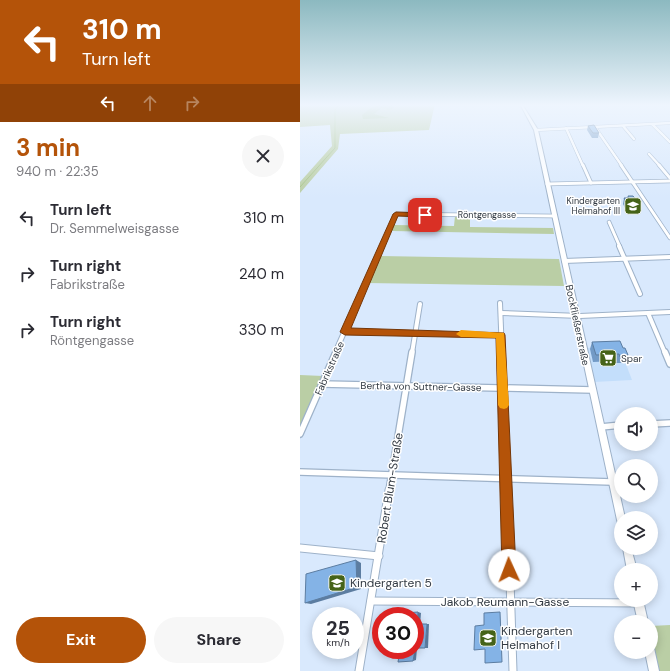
<!DOCTYPE html>
<html lang="en">
<head>
<meta charset="utf-8">
<style>
  body { margin:0; font-family:"DM Sans",sans-serif; background:#f7f7f7; color:#2b2b33; height:100vh; display:flex; flex-direction:column; font-size:15px; white-space:nowrap }
  * { box-sizing:border-box; margin:0 }
  p { font-size:13px; color:#7c7c81 }
  .icon { flex:none; width:22px; height:22px; fill:none; stroke:currentColor; stroke-width:2; stroke-linecap:round; stroke-linejoin:round }
  .map { position:relative; flex:1; overflow:hidden }
  .sheet { display:flex; flex-direction:column; background:#fff; width:300px }
  .sheet>* { flex:none }
  .hud { background:#b45309; color:#fff; overflow:hidden }
  .tools { position:absolute; left:314px; top:407px; display:grid; gap:8px }
  .tools a { display:grid; place-items:center; width:44px; height:44px; border-radius:50%; background:#fff; box-shadow:0 2px 10px #0003; font-size:20px }
  .speed { position:absolute; left:12px; top:607px; display:flex; gap:8px; font-size:20px; font-weight:700; text-align:center }
  .speed>* { display:grid; place-content:center; width:52px; height:52px; border-radius:50%; background:#fff; box-shadow:0 2px 10px #0003; line-height:1 }
  .speed small { font-size:10px; font-weight:400 }
  .speed .limit { border:6px solid #d22; background:#fff; color:#111 }
  .pin { position:absolute; display:grid; place-items:center; width:34px; height:34px; color:#fff; margin:-17px; border-radius:8px; box-shadow:0 2px 6px #0006 }
  .me { position:absolute; width:44px; margin:-22px; rotate:358deg; stroke-linejoin:round; filter:drop-shadow(0 0 3px #0008) }
  .turn { display:flex; align-items:center; gap:14px; height:84px; padding:0 16px; font-size:18px }
  .turn .icon { width:52px; height:52px; stroke-width:2.5 }
  .turn b { display:block; font-size:28px; line-height:34px }
  .lanes { display:flex; align-items:center; height:38px; padding:0 16px; background:#0003; justify-content:center; gap:20px; direction:ltr }
  .lanes .off { opacity:.35 }
  .round { display:grid; place-items:center; flex:none; width:42px; height:42px; border-radius:21px; background:#f7f7f7 }
  .overview { display:flex; align-items:center; justify-content:space-between; height:68px; padding:0 16px }
  h1 { font-size:24px; font-weight:700; line-height:30px; color:#b45309 }
  .primary-button { display:flex; gap:8px; margin-top:auto; padding:8px 16px }
  .primary-button a { flex:1; height:46px; border-radius:24px; background:#b45309; color:#fff; font-size:16px; font-weight:700; line-height:46px; text-align:center }
  .primary-button a+a { background:#f7f7f7; color:#2b2b33 }
  ul { padding:0; list-style:none }
  li { display:flex; align-items:center; gap:12px; height:56px; padding:0 16px }
  li div { flex:1 }
  li b { display:block; font-size:15px }
  li em { font-style:normal }
  main { display:flex; flex:1; min-height:0 }
  .map>svg:first-child { display:block }
</style>
</head>
<body>
<main>
<section class="sheet">
<div class="hud">
<div class="turn"><svg class="icon" aria-label="left" viewBox="0 0 24 24"><path d="M17 20v-9H6M10 6l-5 5 5 5"/></svg><div><b>310 m</b>Turn left</div></div>
<div class="lanes"><svg class="icon" aria-label="left" viewBox="0 0 24 24"><path d="M17 20v-9H6M10 6l-5 5 5 5"/></svg><svg class="icon off" aria-label="ahead" viewBox="0 0 24 24"><path d="M12 20V5M6 11l6-6 6 6"/></svg><svg class="icon off" aria-label="right" viewBox="0 0 24 24"><path d="M7 20v-9h11M14 6l5 5-5 5"/></svg></div>
</div>
<div class="overview"><div><h1>3 min</h1><p>940 m · 22:35</p></div><a class="round"><svg class="icon" aria-label="close" viewBox="0 0 24 24"><path d="M6 6l12 12M18 6L6 18"/></svg></a></div>
<ul>
<li><svg class="icon" aria-label="left" viewBox="0 0 24 24"><path d="M17 20v-9H6M10 6l-5 5 5 5"/></svg><div><b>Turn left</b><p>Dr. Semmelweisgasse</p></div><em>310 m</em></li>
<li><svg class="icon" aria-label="right" viewBox="0 0 24 24"><path d="M7 20v-9h11M14 6l5 5-5 5"/></svg><div><b>Turn right</b><p>Fabrikstraße</p></div><em>240 m</em></li>
<li><svg class="icon" aria-label="right" viewBox="0 0 24 24"><path d="M7 20v-9h11M14 6l5 5-5 5"/></svg><div><b>Turn right</b><p>Röntgengasse</p></div><em>330 m</em></li>
</ul>
<div class="primary-button"><a>Exit</a><a>Share</a></div>
</section>
<div class="map">
<svg width="370" height="671" viewBox="0 0 370 671">
  <rect width="100%" height="100%" fill="#d9e9fd"/>
  <polygon fill="#c3defb" points="319,346 332,380 294,382 286,348"/>
  <g fill="#bacea5">
    <polygon points="0,104 135,104 129,130 40,134 38,149 0,193 0,182 32,146 30,125 0,127"/>
    <polygon points="155,216 170,217 170,227 253,228 254,234 92,231 94,225 154,226"/>
    <polygon points="80,256 259,259 264,286 67,283"/>
    <polygon points="0,375 23,376 0,426"/>
    <polygon points="370,625 370,671 359,671 351,635 351,626"/>
  </g>
  <polygon fill="#a3c183" points="81,104 92,105 94,108 89,110 82,108 74,114 89,118 63,119 62,115 69,109"/>
  <g fill="none" stroke-linecap="round" stroke-linejoin="round">
    <polyline stroke="#a3c183" stroke-width="1" points="0,187 35,148 35,110 39,104"/>
    <defs>
      <g id="minor-far4">
        <polyline points="352,124 370,142"/>
        <polyline points="323,126 334,139"/>
        <polyline points="295,127 322,166"/>
        <polyline points="266,128 283,166"/>
        <polyline points="236,130 370,123"/>
        <polyline points="349,154 360,166"/>
      </g>
      <g id="minor-far3">
        <polyline points="283,165 291,183"/>
        <polyline points="321,165 370,238"/>
        <polyline points="359,165 370,178"/>
        <polyline points="247,184 370,181"/>
        <polyline points="309,222 320,247"/>
        <polyline points="81,247 96,214 254,216"/>
      </g>
      <g id="minor-far2">
        <polyline points="319,246 340,294"/>
        <polyline points="264,261 370,257"/>
        <polyline points="200,303 202,353"/>
        <polyline points="201,313 280,316 370,312"/>
        <polyline points="348,313 365,353"/>
        <polyline points="45,332 201,335"/>
        <polyline points="35,353 82,246"/>
        <polyline points="112,353 120,304"/>
      </g>
      <g id="minor-far1">
        <polyline points="202,352 207,491"/>
        <polyline points="365,352 370,364"/>
        <polyline points="22,384 293,390"/>
        <polyline points="351,424 370,423"/>
        <polyline points="301,427 321,425"/>
        <polyline points="0,434 36,352"/>
        <polyline points="0,472 312,482"/>
        <polyline points="89,491 112,352"/>
      </g>
      <g id="minor">
        <polyline points="207,490 213,671"/>
        <polyline points="0,548 79,556"/>
        <polyline points="71,601 339,603"/>
        <polyline points="59,671 89,490"/>
      </g>
      <g id="secondary">
        <polygon points="220,104 222,104 238,130 325,518 321,518 321,524 318,523 317,520 234,130"/>
        <polygon points="323,548 331,548 337,570 327,570"/>
        <polygon points="333,600 343,600 348,622 338,622"/>
        <polygon points="351,647 354,648 359,671 349,671 345,652 351,652"/>
      </g>
    </defs>
    <use href="#minor-far4" stroke="#9eb2c9" stroke-width="3.5"/>
    <use href="#minor-far3" stroke="#9eb2c9" stroke-width="4.5"/>
    <use href="#minor-far2" stroke="#9eb2c9" stroke-width="6"/>
    <use href="#minor-far1" stroke="#9eb2c9" stroke-width="8"/>
    <use href="#minor" stroke="#9eb2c9" stroke-width="9"/>
    <use href="#secondary" stroke="#9eb2c9" stroke-width="2"/>
    <use href="#minor-far4" stroke="#fff" stroke-width="2.5"/>
    <use href="#minor-far3" stroke="#fff" stroke-width="3"/>
    <use href="#minor-far2" stroke="#fff" stroke-width="4"/>
    <use href="#minor-far1" stroke="#fff" stroke-width="5.5"/>
    <use href="#minor" stroke="#fff" stroke-width="7"/>
    <use href="#secondary" fill="#fff" fill-rule="evenodd"/>
  </g>
  <g fill="#729ac6">
    <polygon points="288,126 299,133 298,138 292,138 287,130"/>
    <polygon points="328,196 339,203 338,205 339,206 337,211 332,212 331,210 326,210 323,204 324,198 327,198"/>
    <polygon points="292,342 323,348 328,355 325,362 321,363 316,363 316,361 293,362 290,349"/>
  </g>
  <g fill="#5c7da1">
    <polygon points="328,355 325,362 321,363 324,356"/>
    <polygon points="56,560 61,563 61,589 11,604 5,603"/>
    <polygon points="118,612 121,613 120,625 117,624"/>
    <polygon points="127,624 129,624 128,648 125,648"/>
    <polygon points="115,648 117,648 116,660 113,661"/>
  </g>
  <g fill="#84b3e6" stroke="#5c7da1">
    <polygon points="294,125 299,133 293,133 288,126"/>
    <polygon points="328,196 333,196 339,203 337,203 339,206 334,206 333,205 328,205 324,198 329,198"/>
    <polygon points="320,341 323,348 325,348 328,355 320,357 319,354 296,355 292,342"/>
    <polygon points="56,560 57,587 5,603 6,574"/>
    <polygon points="118,612 117,624 127,624 125,648 115,648 115,616 104,616 105,613"/>
    <polygon points="200,612 202,662 185,663 185,649 174,650 175,626 184,625 184,613"/>
    <polygon points="100,650 115,650 113,661 98,662"/>
  </g>
  <linearGradient id="sky" x2="0" y2="1"><stop stop-color="#8cb9c0"/><stop offset="0.53" stop-color="#eef5fe"/><stop offset="1" stop-color="#eef5fe" stop-opacity="0"/></linearGradient>
  <rect width="370" height="198" fill="url(#sky)"/>
  <polygon fill="#b45309" stroke="#753606" points="96,212 125,213 129,215 125,217 98,216 51,328 204,333 205,335 216,570 214,575 209,577 204,575 202,570 196,338 45,335 40,332 93,214"/>
  <polygon fill="#f59e0b" points="161,330 204,333 209,405 207,408 204,409 200,408 198,405 196,338 161,337 156,334"/>
  <defs>
    <symbol id="school-square" viewBox="-11 -11 22 22"><rect x="-9" y="-9" width="18" height="18" rx="4" fill="#456318" stroke="#fff"/><path d="M0-5L7-2L0 1L-7-2ZM-4 1L0 2.5L4 1V4Q0 6-4 4Z" fill="#fff"/></symbol>
    <symbol id="supermarket-square" viewBox="-11 -11 22 22"><rect x="-9" y="-9" width="18" height="18" rx="4" fill="#456318" stroke="#fff"/><path d="M-6-5.5h2.5l.6 2H6L4.5 2H-2.5L-4.4-4H-6ZM-1.5 3.2a1.3 1.3 0 1 0 .1 0ZM3 3.2a1.3 1.3 0 1 0 .1 0Z" fill="#fff"/></symbol>
  </defs>
  <g fill-rule="evenodd">
    <use href="#school-square" x="323" y="196" width="20" height="20"/>
    <use href="#supermarket-square" x="298" y="348" width="20" height="20"/>
    <use href="#school-square" x="27" y="573" width="20" height="20"/>
    <use href="#school-square" x="178" y="628" width="20" height="20"/>
  </g>
  <g text-anchor="middle" stroke-width="3" stroke-linejoin="round" paint-order="stroke">
    <g font-size="9" fill="#323a43" stroke="#fff" text-anchor="end">
      <text x="320" y="204">Kindergarten<tspan x="320" dy="10">Helmahof III</tspan></text>
    </g>
    <g font-size="9" fill="#323a43" stroke="#fff">
      <text x="187" y="218">Röntgengasse</text>
    </g>
    <g font-size="10" fill="#323a43" stroke="#fff">
      <text transform="translate(278 325) rotate(78)" y="4">Bockfließerstraße</text>
      <text transform="translate(29 368) rotate(-66)" y="4">Fabrikstraße</text>
      <text transform="translate(121 386) rotate(1)" y="4">Bertha von Suttner-Gasse</text>
    </g>
    <g font-size="10" fill="#323a43" stroke="#fff" text-anchor="start">
      <text x="321" y="362">Spar</text>
    </g>
    <g font-size="12" fill="#323a43" stroke="#fff">
      <text transform="translate(90 488) rotate(-81)" y="4">Robert Blum-Straße</text>
      <text x="205" y="606">Jakob Reumann-Gasse</text>
    </g>
    <g font-size="12" fill="#323a43" stroke="#fff" text-anchor="start">
      <text x="50" y="587">Kindergarten 5</text>
      <text x="201" y="635">Kindergarten<tspan x="201" dy="14">Helmahof I</tspan></text>
    </g>
  </g>
</svg>
<div class="tools">
<a><svg class="icon" aria-label="sound" viewBox="0 0 24 24"><path d="M4 9h4l5-4v14l-5-4H4zM17 9q2 3 0 6"/></svg></a>
<a><svg class="icon" aria-label="search" viewBox="0 0 24 24"><circle cx="10" cy="10" r="6"/><path d="M15 15l6 6"/></svg></a>
<a><svg class="icon" aria-label="layers" viewBox="0 0 24 24"><path d="M12 4l9 5-9 5-9-5zM3 14l9 5 9-5"/></svg></a>
<a>+</a>
<a>−</a>
</div>
<div class="speed"><div>25<small>km/h</small></div><div class="limit">30</div></div>
<div class="pin" style="left:125px;top:215px;background:#d93025"><svg class="icon" aria-label="arrive" viewBox="0 0 24 24"><path d="M6 21V4h12l-3 4 3 4H6"/></svg></div>
<svg class="me" style="left:209px;top:570px" viewBox="-20 -20 40 40"><circle r="19" fill="#fff"/><path d="M0-13L10 11 0 6-10 11z" fill="#b45309"/></svg>
</div>
</main>
</body>
</html>
